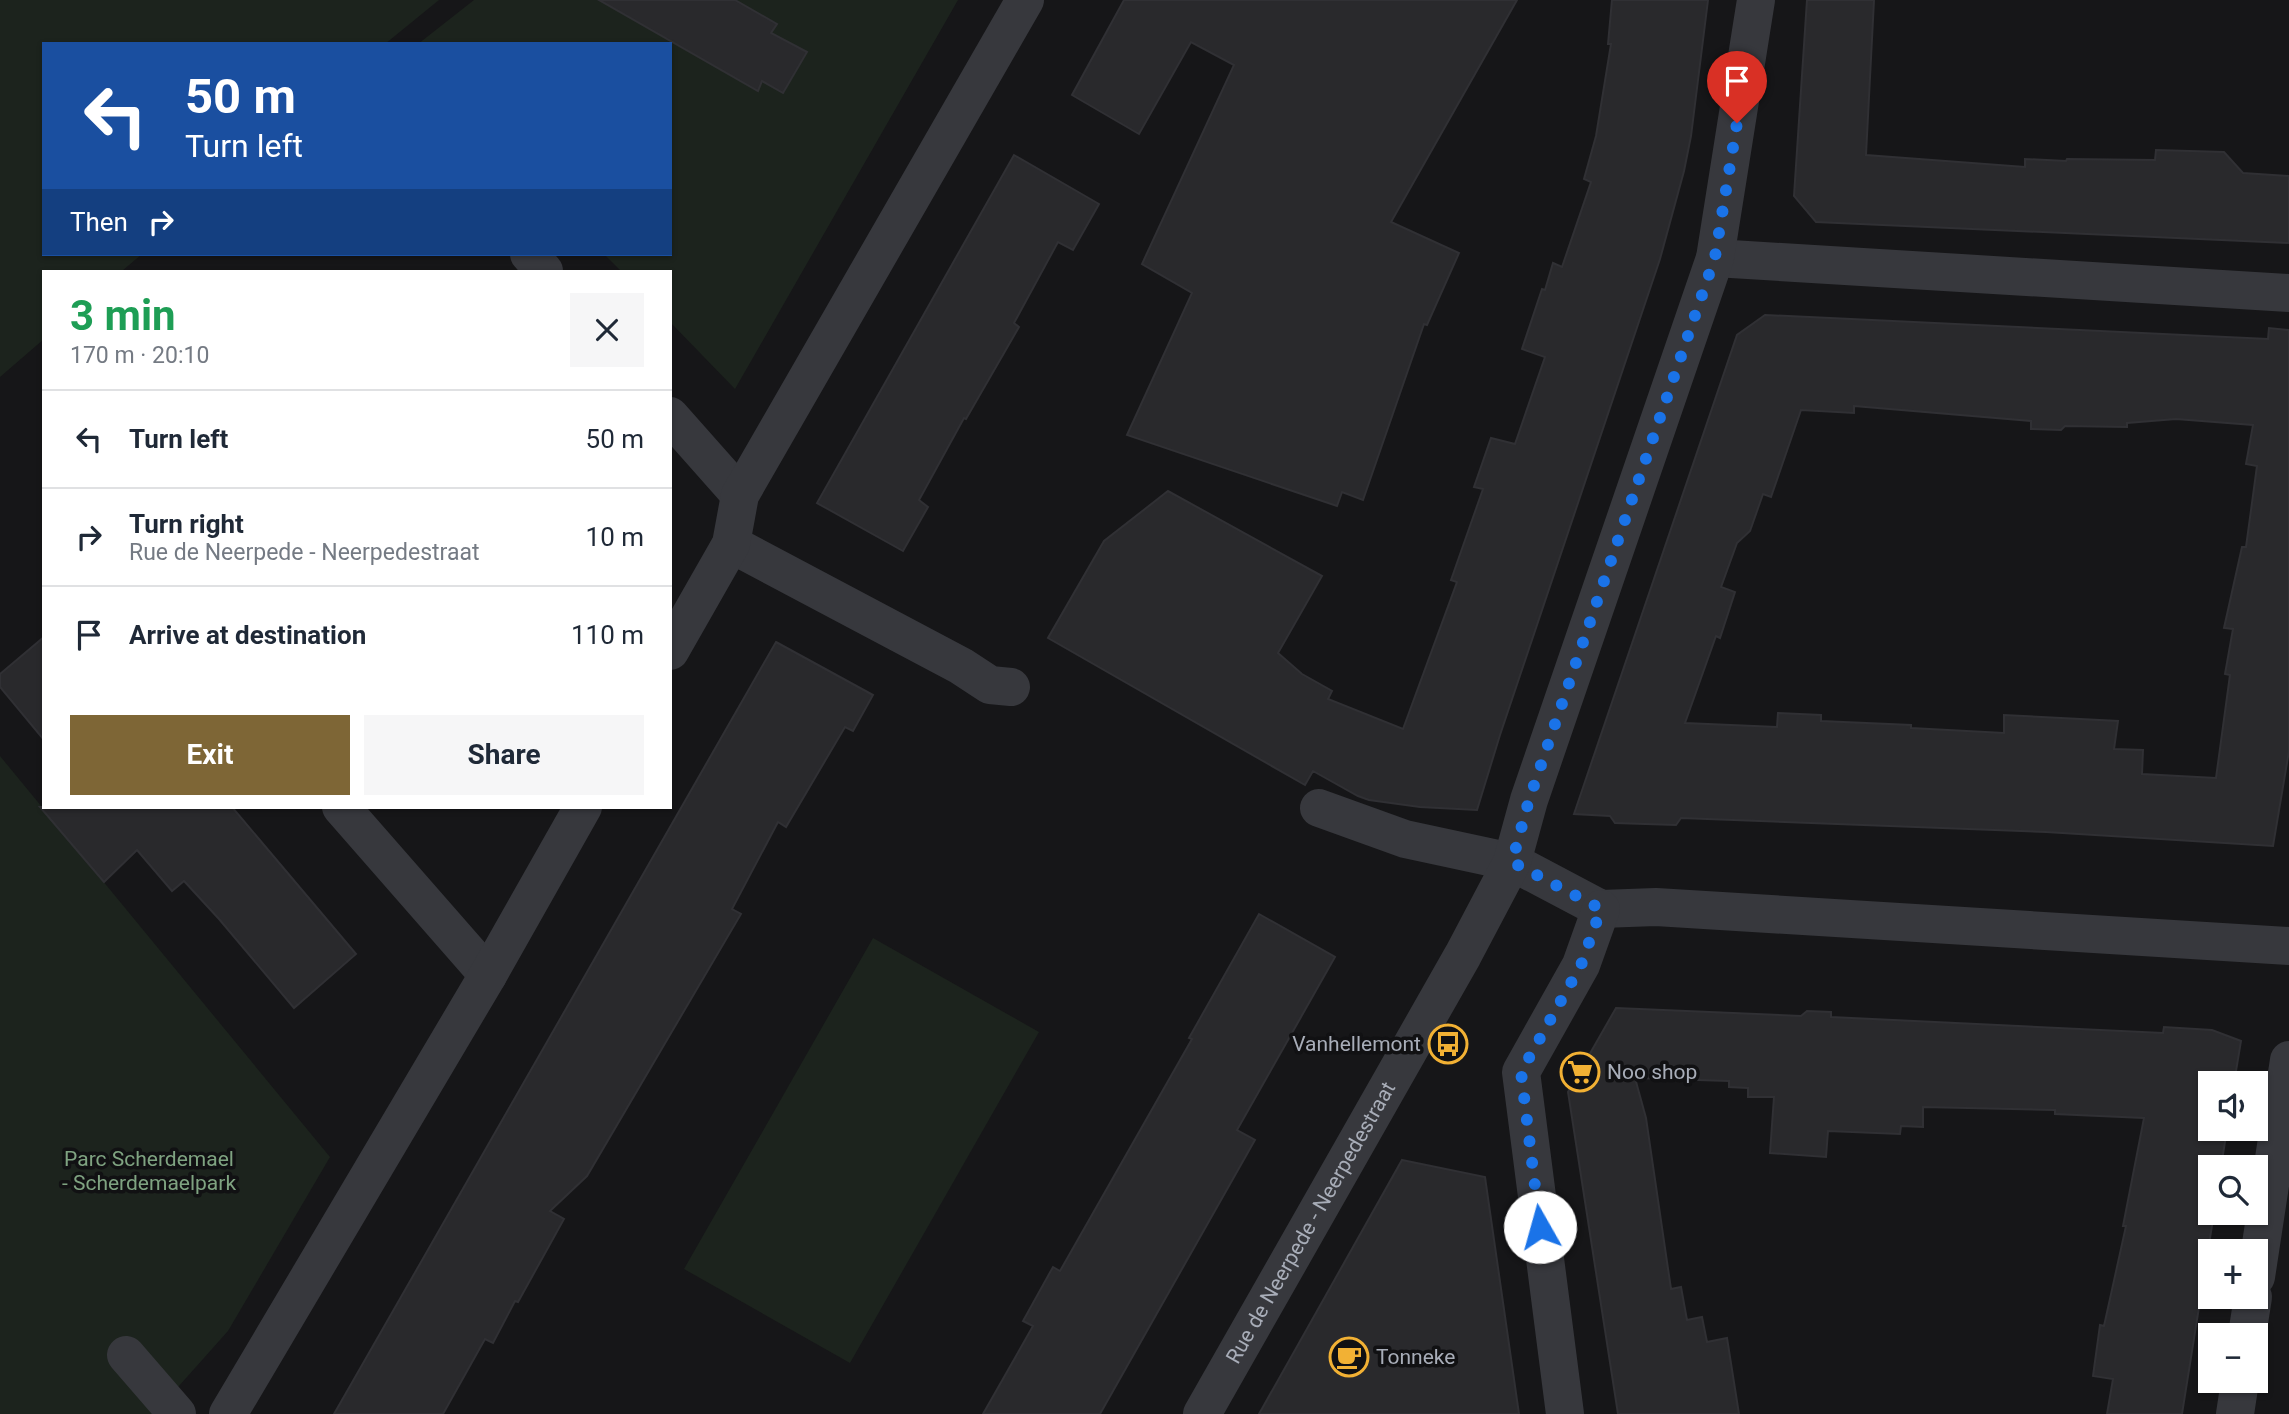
<!DOCTYPE html>
<html lang="en">
<head>
<meta charset="utf-8">
<style>
  body { margin:0; font-family:Roboto,sans-serif; background:#f6f6f7; color:#1f2937; height:100vh; display:flex; flex-direction:column; font-size:26px; white-space:nowrap }
  * { box-sizing:border-box; margin:0 }
  p { font-size:23px; color:#747a83 }
  .icon { flex:none; width:38px; height:38px; fill:none; stroke:currentColor; stroke-width:2; stroke-linecap:round; stroke-linejoin:round }
  .map { position:relative; flex:1; overflow:hidden }
  .side { position:absolute; left:42px; top:270px; width:630px; height:539px; display:flex; flex-direction:column; background:#fff; border-radius:0px; box-shadow:0 2px 5px #0004 }
  .side>* { flex:none }
  .guide { position:absolute; left:42px; top:42px; width:630px; height:214px; border-radius:0px; box-shadow:0 2px 5px #0004; background:#1a4fa0; color:#fff; overflow:hidden }
  .tools { position:absolute; left:2198px; top:1071px; display:grid; gap:14px }
  .tools a { display:grid; place-items:center; width:70px; height:70px; border-radius:0px; background:#fff; box-shadow:0 2px 5px #0004; font-size:35px }
  .pin { position:absolute; display:grid; place-items:center; width:60px; height:60px; color:#fff; margin:-72px -30px; border-radius:50% 50% 50% 0; rotate:-45deg; box-shadow:0 0 7px #0007 }
  .pin .icon { rotate:45deg }
  .me { position:absolute; width:77px; margin:-38px; rotate:353deg; stroke-linejoin:round; filter:drop-shadow(0 0 5px #0008) }
  .turn { display:flex; align-items:center; gap:24px; height:147px; padding:0 28px; font-size:32px }
  .turn .icon { width:91px; height:91px; stroke-width:2.5 }
  .turn b { display:block; font-size:49px; line-height:60px }
  .then { display:flex; align-items:center; height:66px; padding:0 28px; background:#0003; gap:14px; font-size:26px }
  .round { display:grid; place-items:center; flex:none; width:74px; height:74px; border-radius:0px; background:#f6f6f7 }
  .head { display:flex; align-items:center; justify-content:space-between; height:119px; padding:0 28px }
  h1 { font-size:42px; font-weight:700; line-height:52px; color:#1e9e55 }
  .primary-button { display:flex; gap:14px; margin-top:auto; padding:14px 28px }
  .primary-button a { flex:1; height:80px; border-radius:0px; background:#7e6636; color:#fff; font-size:28px; font-weight:700; line-height:80px; text-align:center }
  .primary-button a+a { background:#f6f6f7; color:#1f2937 }
  ul { padding:0; list-style:none }
  li { display:flex; align-items:center; gap:21px; height:98px; padding:0 28px; border-top:2px solid #e0e1e3 }
  li div { flex:1 }
  li b { display:block; font-size:26px }
  li em { font-style:normal }
  .map>svg:first-child { display:block }
</style>
</head>
<body>
<div class="map">
<svg width="2289" height="1414" viewBox="0 0 2289 1414">
  <rect width="100%" height="100%" fill="#161618"/>
  <g fill="#1c231d">
    <polygon points="0,0 439,0 385,44 44,44 44,254 142,254 122,271 44,271 44,339 0,377"/>
    <polygon points="474,0 958,0 735,389 670,322 670,271 621,271 604,254 670,254 670,44 418,44"/>
    <polygon points="0,756 330,1157 228,1331 154,1414 0,1414"/>
    <polygon points="873,938 1039,1032 850,1363 684,1269"/>
  </g>
  <g fill="#29292c" stroke="#303034" stroke-width="2" fill-rule="evenodd">
    <polygon points="599,0 735,0 777,24 771,33 807,52 783,93 762,81 758,91"/>
    <polygon points="1124,0 1517,0 1391,222 1459,253 1427,325 1424,324 1363,500 1342,492 1337,506 1127,435 1192,293 1142,264 1234,65 1191,42 1139,134 1072,95"/>
    <polygon points="1612,0 1708,0 1691,136 1684,171 1660,259 1500,735 1477,810 1420,807 1369,800 1358,796 1313,771 1305,785 1048,638 1104,541 1168,491 1322,576 1278,653 1302,674 1332,691 1328,699 1403,729 1457,582 1451,580 1483,489 1474,487 1491,438 1515,444 1545,357 1522,349 1542,289 1545,290 1553,263 1562,267 1591,182 1584,179 1596,136 1611,44 1608,44"/>
    <polygon points="1807,0 1874,0 1866,155 2025,167 2025,159 2066,161 2067,159 2155,160 2156,150 2224,152 2243,173 2289,176 2289,243 1816,222 1794,196"/>
    <polygon points="1014,155 1099,204 1073,250 1058,242 1014,323 1019,327 966,419 964,418 919,500 928,507 903,551 817,503"/>
    <path d="M1765,315l503,24 1,-11 20,2v421l-16,95 -227,-14 -365,-14 -5,7 -61,-2 -5,-7 -36,-2 163,-479zM1854,406l177,15v8l30,1 4,-4 62,1v-4l49,-4 77,6 -7,39 11,2 -11,81h-4l-18,81 9,1 -8,45 5,1 -14,103 -74,-4 1,-24 -29,-1 4,-28 -114,-6v18l-93,-5v-3l-90,-4v-6l-43,-2 -1,14 -92,-4 31,-87 4,2 15,-46 -14,-5 16,-44 13,-12 13,-37 8,3 30,-87 53,3z"/>
    <polygon points="44,637 44,740 0,687 0,674"/>
    <polygon points="776,642 873,695 853,731 845,727 786,827 778,822 732,909 741,914 587,1176 550,1211 564,1219 518,1302 515,1301 493,1343 485,1339 443,1414 334,1414"/>
    <polygon points="40,807 232,807 356,954 294,1008 219,919 184,881 172,891 137,850 104,882"/>
    <polygon points="1259,914 1335,957 1237,1130 1255,1140 1100,1414 983,1414 1033,1326 1023,1321 1053,1267 1060,1271 1192,1039 1189,1038"/>
    <polygon points="1616,1008 1801,1016 1807,1011 1831,1012 1831,1017 2163,1033 2164,1027 2212,1030 2241,1041 2234,1083 2210,1083 2210,1129 2227,1129 2221,1167 2210,1167 2210,1213 2214,1213 2182,1414 2107,1414 2113,1379 2093,1376 2100,1325 2104,1326 2126,1226 2123,1226 2144,1118 2055,1114 2055,1110 1923,1107 1923,1127 1901,1126 1900,1134 1828,1131 1826,1157 1770,1153 1774,1097 1748,1097 1748,1088 1729,1087 1729,1081 1635,1078 1646,1118 1671,1289 1681,1287 1687,1320 1702,1317 1707,1342 1727,1338 1739,1414 1618,1414 1568,1092"/>
    <polygon points="1402,1160 1485,1177 1519,1414 1259,1414"/>
  </g>
  <g fill="none" stroke-linecap="round" stroke-linejoin="round">
    <g stroke="#37383d" stroke-width="38">
      <polyline points="529,254 544,271"/>
      <polyline points="1715,258 2289,293"/>
      <polyline points="670,416 740,495"/>
      <polyline points="731,544 961,666 990,685 1011,687"/>
      <polyline points="670,651 731,544 740,495 1025,0"/>
      <polyline points="341,807 488,975"/>
      <polyline points="1319,808 1405,839 1512,862 1601,909 1656,907 2289,946"/>
      <polyline points="2256,1277 2289,1060"/>
      <polyline points="2247,1335 2253,1297"/>
      <polyline points="126,1355 177,1414"/>
      <polyline points="228,1414 488,975 583,807"/>
      <path id="s1" d="M1202,1414l261,-459 49,-93 17,-62 186,-542 41,-258"/>
      <polyline points="1565,1414 1521,1072 1581,965 1601,909"/>
      <polyline points="2235,1414 2240,1381"/>
    </g>
  </g>
  <g fill="none" stroke-linecap="round" stroke-linejoin="round">
    <polyline stroke="#1a73e8" stroke-width="12" stroke-dasharray="0 21.6" points="1540,1227 1521,1072 1581,965 1601,909 1512,862 1529,800 1715,257 1737,123"/>
  </g>
  <defs>
    <symbol id="bus-ring" viewBox="-11 -11 22 22"><circle r="9.5" fill="#111113" stroke="#f2b134" stroke-width="1.5"/><path d="M-5-6H5V4H4V6H2V4H-2V6H-4V4H-5ZM-3.5-4V0h7V-4ZM-3.5 1.2v1.5H-2V1.2ZM2 1.2v1.5H3.5V1.2Z" fill="#f2b134"/></symbol>
    <symbol id="supermarket-ring" viewBox="-11 -11 22 22"><circle r="9.5" fill="#111113" stroke="#f2b134" stroke-width="1.5"/><path d="M-6-5.5h2.5l.6 2H6L4.5 2H-2.5L-4.4-4H-6ZM-1.5 3.2a1.3 1.3 0 1 0 .1 0ZM3 3.2a1.3 1.3 0 1 0 .1 0Z" fill="#f2b134"/></symbol>
    <symbol id="cafe-ring" viewBox="-11 -11 22 22"><circle r="9.5" fill="#111113" stroke="#f2b134" stroke-width="1.5"/><path d="M-5.5-4.5H6V0H3Q3 3.5 0 3.5H-2.5Q-5.5 3.5-5.5 0ZM3-3.2v2h1.7v-2ZM-6 4.5H4V6H-6Z" fill="#f2b134"/></symbol>
  </defs>
  <g fill-rule="evenodd">
    <use href="#bus-ring" x="1426" y="1022" width="44" height="44"/>
    <use href="#supermarket-ring" x="1558" y="1050" width="44" height="44"/>
    <use href="#cafe-ring" x="1327" y="1335" width="44" height="44"/>
  </g>
  <g text-anchor="middle" stroke-width="7" stroke-linejoin="round" paint-order="stroke">
    <g font-size="21" fill="#a8adb8" stroke="#111113" text-anchor="start">
      <text x="1421" y="1051" text-anchor="end">Vanhellemont</text>
      <text x="1607" y="1079">Noo shop</text>
      <text x="1376" y="1364">Tonneke</text>
    </g>
    <g font-size="21" fill="#7fa381" stroke="#111113">
      <text x="149" y="1166">Parc Scherdemael<tspan x="149" dy="24">- Scherdemaelpark</tspan></text>
    </g>
    <g font-size="21" fill="#a8adb8" stroke="#111113">
      <text dy="7" stroke="none"><textPath href="#s1" startOffset="220">Rue de Neerpede - Neerpedestraat</textPath></text>
    </g>
  </g>
</svg>
<div class="tools">
<a><svg class="icon" aria-label="sound" viewBox="0 0 24 24"><path d="M4 9h4l5-4v14l-5-4H4zM17 9q2 3 0 6"/></svg></a>
<a><svg class="icon" aria-label="search" viewBox="0 0 24 24"><circle cx="10" cy="10" r="6"/><path d="M15 15l6 6"/></svg></a>
<a>+</a>
<a>−</a>
</div>
<div class="pin" style="left:1737px;top:123px;background:#d93025"><svg class="icon" aria-label="arrive" viewBox="0 0 24 24"><path d="M6 21V4h12l-3 4 3 4H6"/></svg></div>
<svg class="me" style="left:1540px;top:1227px" viewBox="-20 -20 40 40"><circle r="19" fill="#fff"/><path d="M0-13L10 11 0 6-10 11z" fill="#1a73e8"/></svg>
<div class="guide">
<div class="turn"><svg class="icon" aria-label="left" viewBox="0 0 24 24"><path d="M17 20v-9H6M10 6l-5 5 5 5"/></svg><div><b>50 m</b>Turn left</div></div>
<div class="then">Then<svg class="icon" aria-label="right" viewBox="0 0 24 24"><path d="M7 20v-9h11M14 6l5 5-5 5"/></svg></div>
</div>
<section class="side">
<div class="head"><div><h1>3 min</h1><p>170 m · 20:10</p></div><a class="round"><svg class="icon" aria-label="close" viewBox="0 0 24 24"><path d="M6 6l12 12M18 6L6 18"/></svg></a></div>
<ul>
<li><svg class="icon" aria-label="left" viewBox="0 0 24 24"><path d="M17 20v-9H6M10 6l-5 5 5 5"/></svg><div><b>Turn left</b></div><em>50 m</em></li>
<li><svg class="icon" aria-label="right" viewBox="0 0 24 24"><path d="M7 20v-9h11M14 6l5 5-5 5"/></svg><div><b>Turn right</b><p>Rue de Neerpede - Neerpedestraat</p></div><em>10 m</em></li>
<li><svg class="icon" aria-label="arrive" viewBox="0 0 24 24"><path d="M6 21V4h12l-3 4 3 4H6"/></svg><div><b>Arrive at destination</b></div><em>110 m</em></li>
</ul>
<div class="primary-button"><a>Exit</a><a>Share</a></div>
</section>
</div>
</body>
</html>
